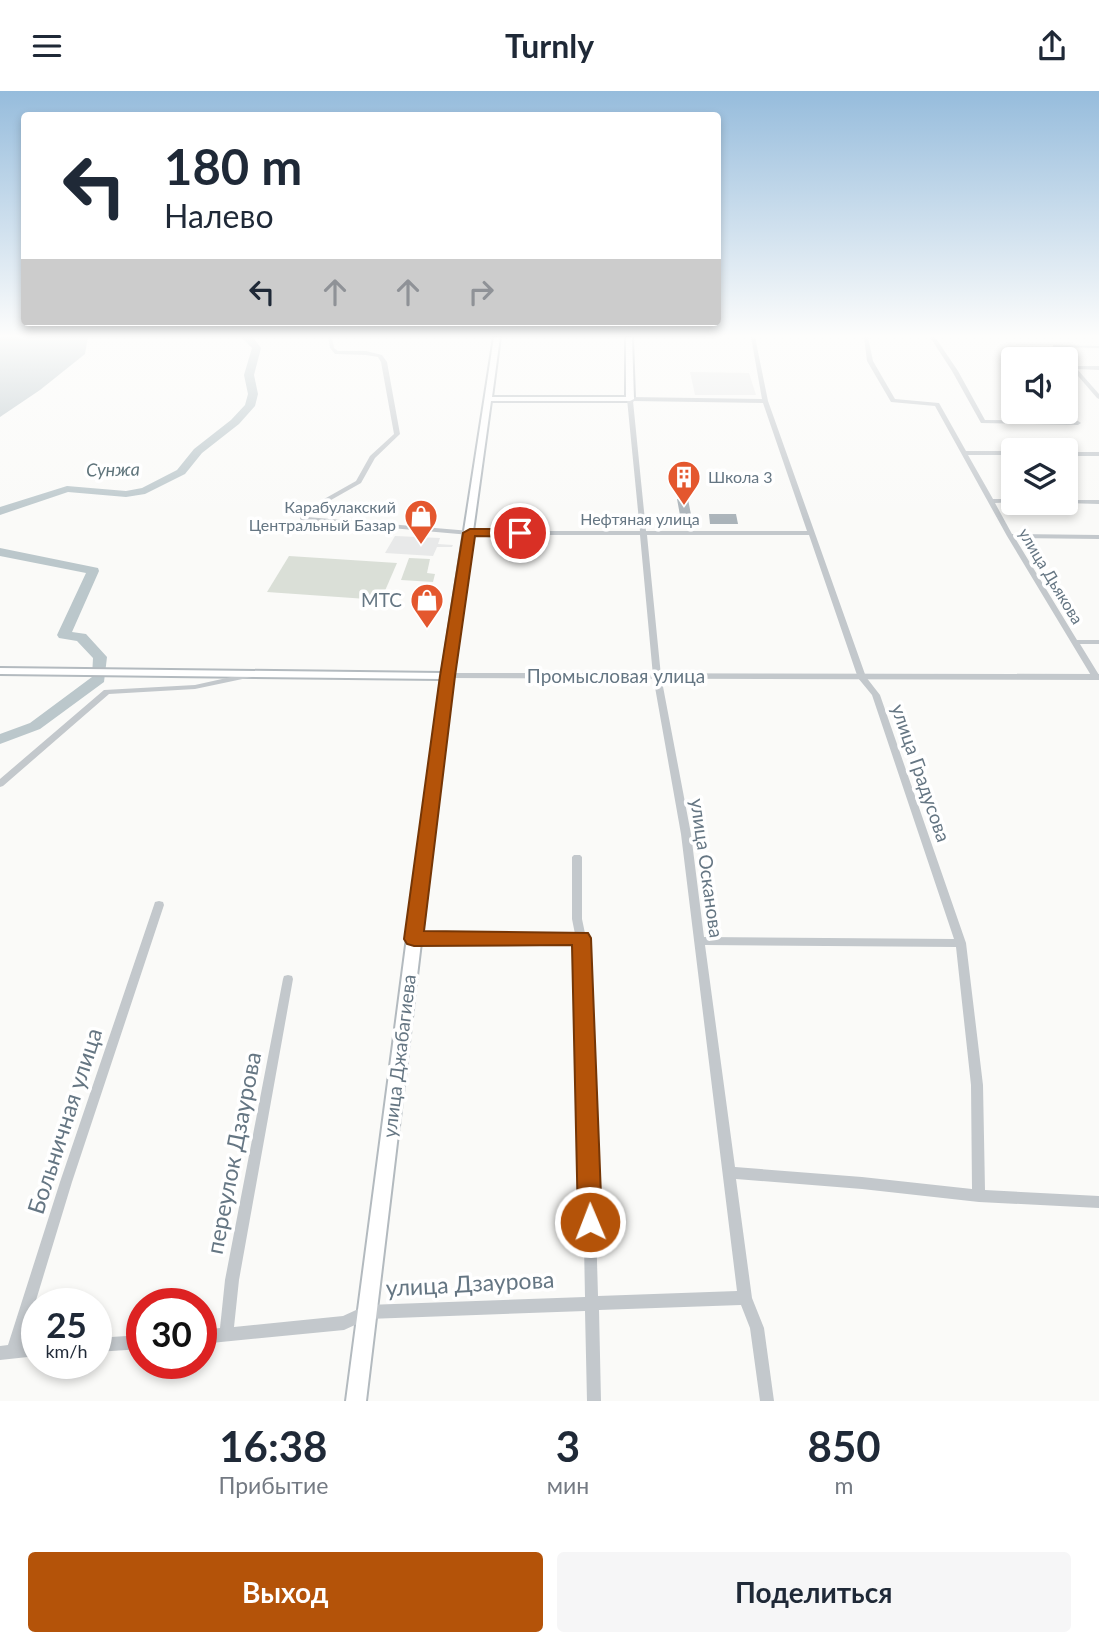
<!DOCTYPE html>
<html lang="ru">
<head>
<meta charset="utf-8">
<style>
  body { margin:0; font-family:Lato,sans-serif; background:#f6f6f7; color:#1f2937; height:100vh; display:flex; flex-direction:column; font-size:26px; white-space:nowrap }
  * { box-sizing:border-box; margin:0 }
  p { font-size:23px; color:#747a83 }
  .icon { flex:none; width:38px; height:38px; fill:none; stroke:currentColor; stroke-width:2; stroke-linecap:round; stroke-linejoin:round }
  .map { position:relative; height:1310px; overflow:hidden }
  .sheet { display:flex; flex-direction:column; background:#fff; flex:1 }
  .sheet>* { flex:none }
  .hud { position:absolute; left:21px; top:21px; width:700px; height:214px; border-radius:7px; box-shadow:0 4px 10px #0003; background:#fff; color:#1f2937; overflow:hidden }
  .buttons { position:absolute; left:1001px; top:256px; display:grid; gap:14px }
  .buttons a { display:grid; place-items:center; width:77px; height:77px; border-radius:7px; background:#fff; box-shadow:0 4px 10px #0003; font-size:35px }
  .speed { position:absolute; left:21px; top:1197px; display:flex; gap:14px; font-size:35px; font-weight:700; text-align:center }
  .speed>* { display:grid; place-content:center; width:91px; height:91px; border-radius:50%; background:#fff; box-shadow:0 4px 10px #0003; line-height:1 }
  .speed small { font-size:18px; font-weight:400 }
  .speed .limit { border:10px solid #d22; background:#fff; color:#111 }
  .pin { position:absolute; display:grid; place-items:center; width:60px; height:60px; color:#fff; margin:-30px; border:4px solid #fff; border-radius:50%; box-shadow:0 2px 7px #0007 }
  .me { position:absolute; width:77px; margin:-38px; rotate:359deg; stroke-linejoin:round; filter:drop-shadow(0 0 5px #0008) }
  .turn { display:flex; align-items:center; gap:24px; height:147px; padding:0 28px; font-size:32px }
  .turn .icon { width:91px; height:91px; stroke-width:2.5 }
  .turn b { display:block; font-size:49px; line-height:60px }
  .lanes { display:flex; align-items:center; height:66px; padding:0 28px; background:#0003; justify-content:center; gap:35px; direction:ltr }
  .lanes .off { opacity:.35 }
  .eta { display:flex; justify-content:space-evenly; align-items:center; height:119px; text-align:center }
  .eta b { font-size:42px; font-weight:700; line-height:49px }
  .primary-button { display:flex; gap:14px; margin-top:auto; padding:14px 28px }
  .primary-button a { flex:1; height:80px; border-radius:7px; background:#b45309; color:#fff; font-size:28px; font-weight:700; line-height:80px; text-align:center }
  .primary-button a+a { background:#f6f6f7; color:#1f2937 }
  header { display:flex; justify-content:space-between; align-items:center; height:91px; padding:0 28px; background:#fff; font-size:32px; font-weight:700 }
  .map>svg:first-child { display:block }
</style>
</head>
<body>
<header><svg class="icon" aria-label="menu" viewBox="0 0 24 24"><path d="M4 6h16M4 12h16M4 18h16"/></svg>Turnly<svg class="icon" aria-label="share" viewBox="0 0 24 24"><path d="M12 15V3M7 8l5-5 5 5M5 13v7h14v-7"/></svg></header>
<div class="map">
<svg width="1099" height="1310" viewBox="0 0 1099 1310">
  <rect width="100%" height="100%" fill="#fafaf8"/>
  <g fill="#e8e9e9">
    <polygon points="690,281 749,282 756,304 695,304"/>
    <polygon points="395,445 440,447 438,453 453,454 452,456 437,456 433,465 385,462"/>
  </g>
  <g fill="#dadfd7">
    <polygon points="289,465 397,472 381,509 267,501"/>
    <polygon points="409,467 430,468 427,482 435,483 433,491 401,489"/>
  </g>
  <polygon fill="#bbc7cb" points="0,246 88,246 85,263 40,299 0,326"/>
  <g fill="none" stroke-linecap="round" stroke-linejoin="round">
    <g fill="#bbc7cb" fill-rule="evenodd">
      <polygon points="241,246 253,246 261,257 254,284 258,303 255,315 239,333 202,362 185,383 145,403 126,406 68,401 0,424 0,416 67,395 126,400 142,397 177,379 194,358 231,329 245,314 248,303 244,284 252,257"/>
      <polygon points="0,457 98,477 99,480 72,541 86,543 107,566 104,591 40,638 0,653 0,643 30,632 92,586 93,567 77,550 59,547 57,544 86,482 0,465"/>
    </g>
  </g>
  <g fill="#aab3b9">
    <polygon points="677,408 688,408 692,429 689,429 690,435 682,435"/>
    <polygon points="709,423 736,423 738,433 710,433"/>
  </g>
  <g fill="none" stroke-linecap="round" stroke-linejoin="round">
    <defs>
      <polygon id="secondary" points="494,246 500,246 492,306 626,306 626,246 632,246 634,308 630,310 491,310 453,585 366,1310 346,1310 441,588 0,583 0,577 442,582"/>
    </defs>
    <use href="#secondary" stroke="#b3babf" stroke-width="4"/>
    <g fill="#c3c8cc" fill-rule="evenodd">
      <path d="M328,246h4l2,11 4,3h28l16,4 5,7 13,72 -25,24 -14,25 -53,30 -1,4 163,14h170l-13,-132 3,-2 132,2 -11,-62h4l13,64 98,276 14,18 86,248 17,142 2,105 114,6v12l-120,-6 -117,-13 -126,-10 16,119 12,30 10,73h-14l-10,-73 -9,-23 -142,5 2,91h-14l-2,-90 -217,8 -24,11 -143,14v-14l19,-2 5,-48 58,-301 1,-3 4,-1 4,1 1,3 -54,301 -5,47 109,-11 24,-11 218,-8 -6,-314 -3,-41 -162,1 -4,-1 -1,-3 1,-3 4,-1 161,-1 -3,-15v-62l2,-2h6l2,2v62l4,19 3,45 9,313 139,-5 -56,-457 -28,-158 -13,-141h-170l-169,-15 -1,-1 3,-8 53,-30 14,-25 24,-22 -13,-72 -3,-5 -12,-2 -31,-1 -5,-6zM633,310l130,2 44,128h-161zM647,444h162l49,143 14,17 82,244 -250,-2 -13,-103 -30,-158zM705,854l251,2 15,138 1,104 -110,-12 -127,-10z"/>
      <polygon points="864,246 868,246 873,270 895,308 939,312 966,360 1013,360 1013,364 968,364 993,408 1013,408 1013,411 1015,411 995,412 1012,443 1099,444 1099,448 1015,447 1077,549 1099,549 1099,553 1080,553 1099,584 1099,588 1093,588 1092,586 1007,445 935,315 891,311 867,270"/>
      <polygon points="930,246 935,246 958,280 985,329 1078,330 1081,332 1078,334 981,332 952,280"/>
      <polygon points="1055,254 1099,255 1099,257 1053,256 1053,254"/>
      <polygon points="1066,266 1074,275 1099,275 1099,279 1077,278 1099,303 1099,308 1097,307 1066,271 1066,268 1064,268"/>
      <rect x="1066" y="361" width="33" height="4"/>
      <polygon points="1066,409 1099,409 1099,413 1064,412 1063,411 1066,411"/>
      <polygon points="249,582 253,584 252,586 195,598 109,603 3,695 0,696 0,688 104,599 195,594"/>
      <polygon points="159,810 163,811 164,814 72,1091 23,1252 37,1251 37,1265 0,1269 0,1255 8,1254 60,1091 154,814 155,811"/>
      <polygon points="142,1244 142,1258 96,1261 96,1247"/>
    </g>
    <polygon fill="#c3c8cc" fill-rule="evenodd" points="447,582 1099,583 1099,589 444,587 442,585 444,583"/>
    <use href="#secondary" fill="#fff" fill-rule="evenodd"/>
  </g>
  <linearGradient id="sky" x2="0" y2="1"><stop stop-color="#96bcdc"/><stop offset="0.57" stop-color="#fdfdfc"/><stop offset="1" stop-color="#fdfdfc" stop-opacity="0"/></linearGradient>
  <rect width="1099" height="430" fill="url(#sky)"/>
  <polygon fill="#b45309" stroke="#753606" stroke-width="2" points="470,438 520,438 526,442 520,446 475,445 455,585 424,840 588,842 591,847 602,1131 599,1139 590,1142 582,1139 578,1131 572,854 414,855 407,853 404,848 440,585 463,442"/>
  <defs>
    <symbol id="building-pin" viewBox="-11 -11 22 30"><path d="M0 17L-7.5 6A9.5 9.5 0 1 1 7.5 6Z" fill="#e4572e" stroke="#fff"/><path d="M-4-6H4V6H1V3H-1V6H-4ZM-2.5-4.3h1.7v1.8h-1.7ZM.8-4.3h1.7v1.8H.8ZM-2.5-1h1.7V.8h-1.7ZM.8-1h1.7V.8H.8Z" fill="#fff"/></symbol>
    <symbol id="shop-pin" viewBox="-11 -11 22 30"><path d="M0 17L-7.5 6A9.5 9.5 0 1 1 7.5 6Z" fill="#e4572e" stroke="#fff"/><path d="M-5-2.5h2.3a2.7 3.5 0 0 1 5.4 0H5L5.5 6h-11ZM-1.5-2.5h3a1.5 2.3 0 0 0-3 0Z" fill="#fff"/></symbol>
  </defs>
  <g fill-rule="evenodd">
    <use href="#building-pin" x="665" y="367" width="38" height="52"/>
    <use href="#shop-pin" x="402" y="406" width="38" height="52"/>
    <use href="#shop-pin" x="408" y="490" width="38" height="52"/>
  </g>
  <g text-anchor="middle" stroke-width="7" stroke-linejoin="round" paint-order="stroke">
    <g font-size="16" fill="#657683" stroke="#fff" text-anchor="start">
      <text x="708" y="392">Школа 3</text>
      <text x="396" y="422" text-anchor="end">Карабулакский<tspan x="396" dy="18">Центральный Базар</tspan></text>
    </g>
    <g font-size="16" fill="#657683" stroke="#fff">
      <text x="640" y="434">Нефтяная улица</text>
      <text transform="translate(1051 485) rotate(59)" y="6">улица Дьякова</text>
    </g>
    <g font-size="18" font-style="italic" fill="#60757c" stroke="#fff">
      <text transform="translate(113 379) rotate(-1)" y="6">Сунжа</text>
    </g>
    <g font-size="19" fill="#657683" stroke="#fff" text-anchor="end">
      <text x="402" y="516">МТС</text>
    </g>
    <g font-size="19" fill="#657683" stroke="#fff">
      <text x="616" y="592">Промысловая улица</text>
      <text transform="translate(921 682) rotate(71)" y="7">улица Градусова</text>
      <text transform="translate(707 777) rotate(82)" y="7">улица Осканова</text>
      <text transform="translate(399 965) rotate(-83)" y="7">улица Джабагиева</text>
    </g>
    <g font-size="23" fill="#657683" stroke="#fff">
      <text transform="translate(65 1030) rotate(-72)" y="8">Больничная улица</text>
      <text transform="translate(234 1062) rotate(-79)" y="8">переулок Дзаурова</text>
      <text transform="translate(470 1193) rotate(-3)" y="8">улица Дзаурова</text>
    </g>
  </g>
</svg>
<div class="buttons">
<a><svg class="icon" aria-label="sound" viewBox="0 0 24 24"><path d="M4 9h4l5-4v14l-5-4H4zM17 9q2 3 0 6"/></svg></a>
<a><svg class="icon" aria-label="layers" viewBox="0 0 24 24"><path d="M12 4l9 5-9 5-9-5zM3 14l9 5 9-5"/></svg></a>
</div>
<div class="speed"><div>25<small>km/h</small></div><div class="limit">30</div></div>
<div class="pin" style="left:520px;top:442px;background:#d93025"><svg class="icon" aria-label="arrive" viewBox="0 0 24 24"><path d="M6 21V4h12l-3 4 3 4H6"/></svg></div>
<svg class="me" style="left:590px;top:1131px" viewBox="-20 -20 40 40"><circle r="17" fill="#b45309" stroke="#fff" stroke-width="3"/><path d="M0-11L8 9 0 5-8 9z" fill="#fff"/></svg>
<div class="hud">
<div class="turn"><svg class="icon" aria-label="left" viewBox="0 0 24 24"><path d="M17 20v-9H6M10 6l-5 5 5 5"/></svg><div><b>180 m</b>Налево</div></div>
<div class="lanes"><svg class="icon" aria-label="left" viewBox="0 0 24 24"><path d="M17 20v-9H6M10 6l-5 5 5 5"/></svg><svg class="icon off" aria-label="ahead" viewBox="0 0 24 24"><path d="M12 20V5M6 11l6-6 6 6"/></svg><svg class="icon off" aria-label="ahead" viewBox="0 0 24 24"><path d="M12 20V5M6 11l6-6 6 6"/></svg><svg class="icon off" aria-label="right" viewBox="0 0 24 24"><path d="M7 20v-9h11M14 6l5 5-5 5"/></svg></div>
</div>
</div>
<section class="sheet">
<div class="eta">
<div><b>16:38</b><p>Прибытие</p></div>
<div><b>3</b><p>мин</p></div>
<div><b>850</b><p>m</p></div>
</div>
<div class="primary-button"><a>Выход</a><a>Поделиться</a></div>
</section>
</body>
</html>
